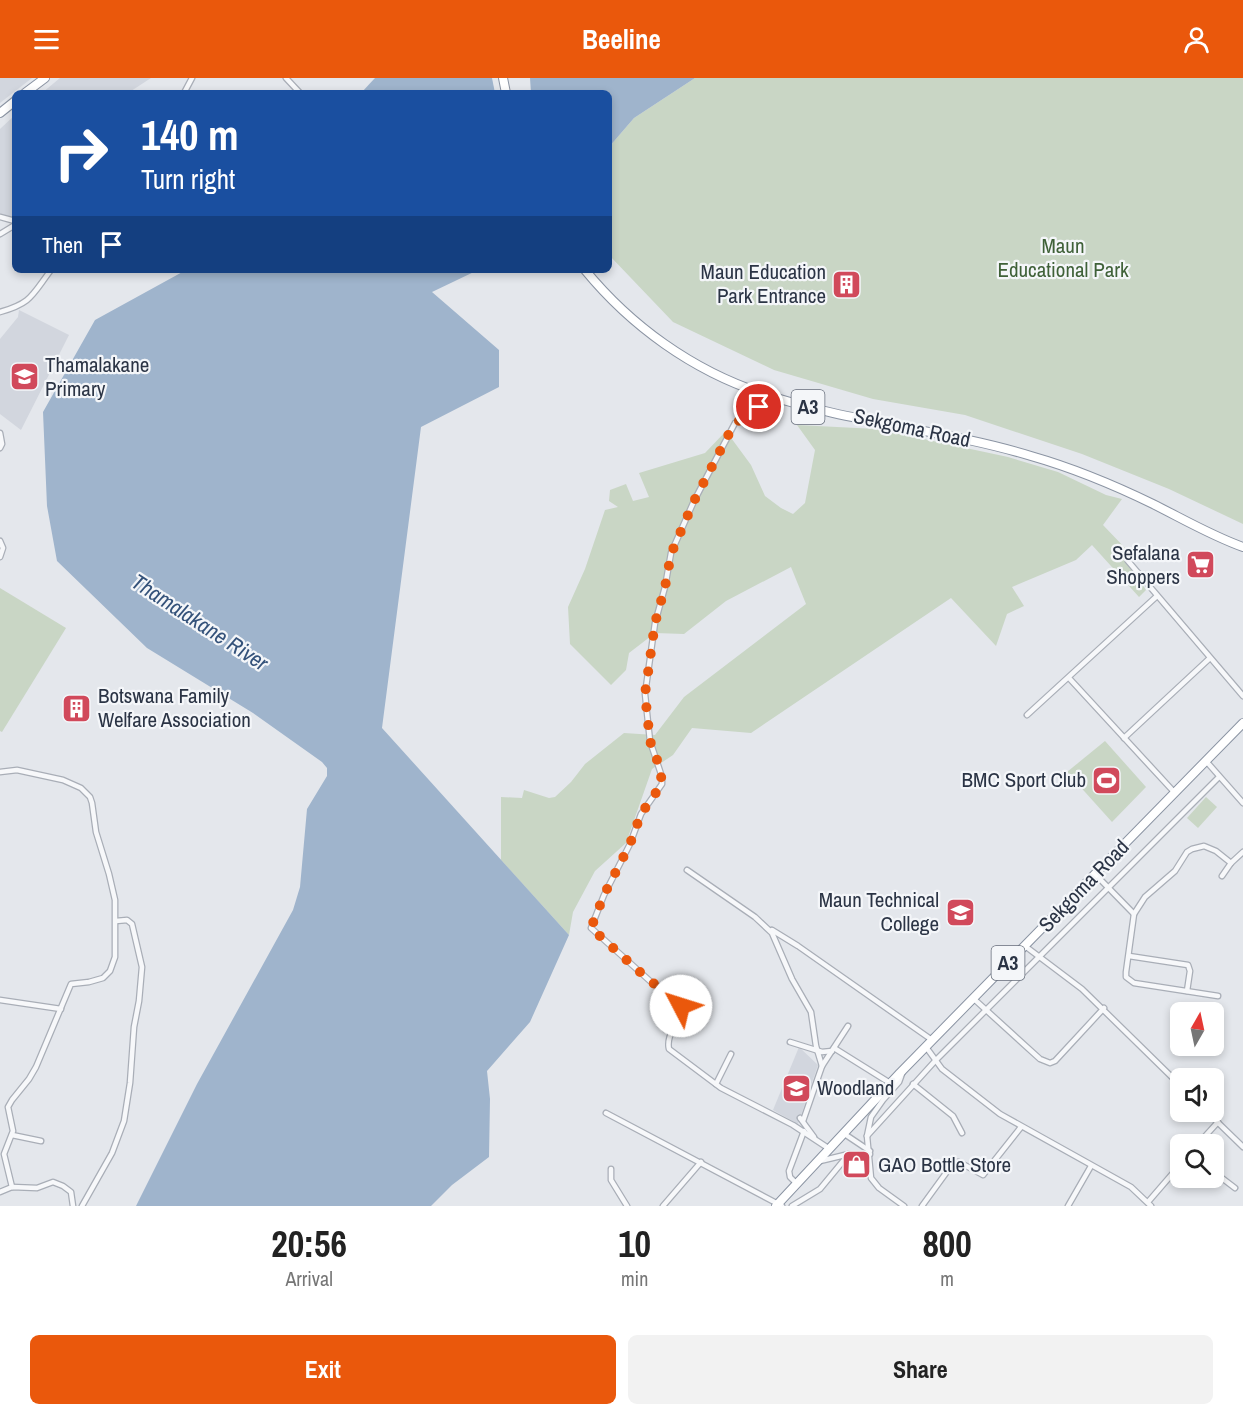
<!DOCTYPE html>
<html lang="en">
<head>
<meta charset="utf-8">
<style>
  body { margin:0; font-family:"Archivo Narrow",sans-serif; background:#f2f2f2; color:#222; height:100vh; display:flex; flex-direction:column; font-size:22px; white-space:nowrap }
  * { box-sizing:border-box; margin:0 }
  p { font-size:20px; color:#767676 }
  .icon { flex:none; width:33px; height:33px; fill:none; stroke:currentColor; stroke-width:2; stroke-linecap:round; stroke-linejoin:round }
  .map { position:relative; height:1128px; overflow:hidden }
  .side { display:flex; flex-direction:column; background:#fff; flex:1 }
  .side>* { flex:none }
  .hud { position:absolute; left:12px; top:12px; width:600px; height:183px; border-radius:9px; box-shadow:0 3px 9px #0003; background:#1a4fa0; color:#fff; overflow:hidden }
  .needle { width:39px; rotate:9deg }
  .tools { position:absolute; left:1170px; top:924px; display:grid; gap:12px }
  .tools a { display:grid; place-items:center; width:54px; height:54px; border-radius:9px; background:#fff; box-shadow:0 3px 9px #0003; font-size:30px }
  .pin { position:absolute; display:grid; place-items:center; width:51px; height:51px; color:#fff; margin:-26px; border:3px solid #fff; border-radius:50%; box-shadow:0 2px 6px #0007 }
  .me { position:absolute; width:66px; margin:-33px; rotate:310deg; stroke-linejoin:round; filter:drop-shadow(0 0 4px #0008) }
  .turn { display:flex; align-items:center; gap:21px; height:126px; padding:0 30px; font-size:27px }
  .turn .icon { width:78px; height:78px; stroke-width:2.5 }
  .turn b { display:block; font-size:42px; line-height:51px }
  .then { display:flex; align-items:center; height:57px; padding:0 30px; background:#0003; gap:12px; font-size:22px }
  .eta { display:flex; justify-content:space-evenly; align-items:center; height:102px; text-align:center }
  .eta b { font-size:36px; font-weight:800; line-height:42px }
  .button { display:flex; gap:12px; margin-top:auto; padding:12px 30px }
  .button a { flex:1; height:69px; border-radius:9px; background:#ea580c; color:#fff; font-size:24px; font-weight:800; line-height:69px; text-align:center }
  .button a+a { background:#f2f2f2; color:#222 }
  header { display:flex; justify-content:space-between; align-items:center; height:78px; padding:0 30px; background:#ea580c; color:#fff; font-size:27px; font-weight:800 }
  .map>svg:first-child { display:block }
</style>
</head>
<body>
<header><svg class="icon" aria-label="menu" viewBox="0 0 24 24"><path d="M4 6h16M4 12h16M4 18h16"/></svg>Beeline<svg class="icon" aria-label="person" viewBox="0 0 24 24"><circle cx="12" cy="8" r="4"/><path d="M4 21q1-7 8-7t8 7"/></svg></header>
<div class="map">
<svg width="1243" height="1128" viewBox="0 0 1243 1128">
  <rect width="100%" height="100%" fill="#e4e7ec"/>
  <g fill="#d2d6de">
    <polygon points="0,0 32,0 0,25"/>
    <polygon points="60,0 151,0 128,15 42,15"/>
    <polygon points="15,37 15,143 0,138 0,51"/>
    <polygon points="19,232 69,257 21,352 0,336 0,261 18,239"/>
    <polygon points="799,969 818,987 798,1046 773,1032"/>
  </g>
  <g fill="#c9d6c5">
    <polygon points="695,0 1243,0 1243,446 1169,411 1082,376 965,337 873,321 774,292 673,244 609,177 609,69 634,40"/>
    <polygon points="797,347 877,351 1008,379 1058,394 1106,417 1122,421 1103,447 1126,471 1123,477 1146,512 1139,519 1092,467 1076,482 1012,509 1024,528 1007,536 996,568 951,520 751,655 692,650 673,677 652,691 626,765 595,793 573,834 569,857 501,782 501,719 522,720 524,712 549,720 555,719 571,704 585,686 624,655 655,657 684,619 806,526 791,489 726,523 684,556 655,555 629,575 626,592 611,607 570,566 568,529 585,491 605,432 618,429 609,423 610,412 626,406 633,423 649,419 639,395 705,375 726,353 751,387 765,418 781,430 793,436 805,425 815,372"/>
    <polygon points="0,510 66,550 2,654 0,653"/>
    <polygon points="1105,663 1146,709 1112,744 1067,694"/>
    <polygon points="1206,719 1217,729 1198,750 1187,740"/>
  </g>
  <g fill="#9fb4cc">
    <polygon points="375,0 492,0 495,15 361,15"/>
    <polygon points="530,0 695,0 634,40 609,69 609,15 531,15"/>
    <polygon points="186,192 478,192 432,214 499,272 499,309 421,349 382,650 569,857 530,944 487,993 490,1021 489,1079 452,1107 431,1128 136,1128 197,1006 293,832 300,809 307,731 327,698 327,690 322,684 253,635 147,570 57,483 47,428 43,334 95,242"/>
  </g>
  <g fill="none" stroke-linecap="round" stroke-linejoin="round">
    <defs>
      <g id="minor">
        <polyline points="286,0 300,15"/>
        <polyline points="184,15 192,0"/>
        <polyline points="0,139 15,143"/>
        <polyline points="0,156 15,147"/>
        <path d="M0,234c32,-9 32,-17 51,-42"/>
        <path d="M775,319l-40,26 -41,78 -23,52 -6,34 -10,36 -10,71 5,47 12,36v7l-21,30 -11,30 -26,51 -13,33 59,53 30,20c4,17 -15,32 -11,48l52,39 72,37 35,23"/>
        <polyline points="0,355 2,366 0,370"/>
        <polyline points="0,463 3,470 0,479"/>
        <polyline points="1128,483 1243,618"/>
        <polyline points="1069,600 1175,715"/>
        <polyline points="1027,637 1157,518"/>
        <polyline points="1124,660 1210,580"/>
        <polyline points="1206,683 1243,725"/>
        <polyline points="0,694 17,692 63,702 81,710 90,719 92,725 96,754 109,796 115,822 115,879 110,893 103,900 89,904 71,906 36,989 29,1001 12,1022 8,1029 13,1053 4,1076 12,1109"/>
        <polyline points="687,792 755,839 772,855 792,901 811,934 816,968 822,988"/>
        <polyline points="1095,796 1134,836"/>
        <polyline points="1222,798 1231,785 1243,774"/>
        <polyline points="772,852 798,868 932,962"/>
        <polyline points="1025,868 1082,911 1180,1007"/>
        <polyline points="1129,878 1188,887 1190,893 1187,913"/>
        <polyline points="1218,918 1134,905 1126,899 1126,894 1134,836 1145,819 1175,793 1187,774 1192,771 1204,768 1216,773 1231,785"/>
        <polyline points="974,921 1040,981 1050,985 1055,983 1104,930"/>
        <polyline points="0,922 61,931"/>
        <polyline points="790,964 822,974 832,973"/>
        <polyline points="926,969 942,991 1000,1036 1131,1109 1151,1128"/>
        <polyline points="834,970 890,1005"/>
        <polyline points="903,993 899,1004 883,1022 871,1039 867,1058 871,1100 879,1110 904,1128"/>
        <polyline points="716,1006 731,976"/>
        <polyline points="913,1006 953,1038 962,1055"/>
        <polyline points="1207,1034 1243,1069"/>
        <polyline points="606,1035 782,1128"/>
        <polyline points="800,1040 814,1059"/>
        <polyline points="803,1043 822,988 848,948"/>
        <polyline points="843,1055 870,1073"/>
        <polyline points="12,1057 41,1063"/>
        <polyline points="867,1058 935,983 1219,699"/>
        <polyline points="1198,1066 1218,1044"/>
        <polyline points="820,1083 849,1076 870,1076"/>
        <polyline points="611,1091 611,1102 627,1128"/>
        <polyline points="1214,1094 1235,1110"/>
        <polyline points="796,1105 790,1099 789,1093 804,1053"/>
        <polyline points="0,1114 12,1109 37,1110 53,1104 63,1108 71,1114 73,1128"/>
        <polyline points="1148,1124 1180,1087"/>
        <polyline points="82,1128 112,1075 124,1043 130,1005 134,949 139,923 142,889 132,846 127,842 116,843"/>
        <polyline points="663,1128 701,1084"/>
        <polyline points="792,1128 820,1111 849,1076"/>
        <polyline points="922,1128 954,1084 959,1084 983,1097 1021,1049"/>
        <polyline points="1068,1128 1091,1088"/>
      </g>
      <g id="trunk">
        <polyline points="503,0 506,15"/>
        <polyline points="25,15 45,0"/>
        <polyline points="0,35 15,23"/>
        <path d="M585,192c46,56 107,100 176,123 88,30 181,36 270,63 42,12 83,29 122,48 30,15 59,32 90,43"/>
        <polyline points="776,1128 900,995 1243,645"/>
      </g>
    </defs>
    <use href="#minor" stroke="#a9aeb7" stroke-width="7"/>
    <use href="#trunk" stroke="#8b94a3" stroke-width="10"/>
    <use href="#minor" stroke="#f7f8fa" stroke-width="4.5"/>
    <use href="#trunk" stroke="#fff" stroke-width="8"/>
  </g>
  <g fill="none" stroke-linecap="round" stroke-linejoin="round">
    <polyline stroke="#ea580c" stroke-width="10" stroke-dasharray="0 18" points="681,928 677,921 650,903 591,850 604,817 630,766 641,736 662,706 660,690 650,663 645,616 655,545 665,509 671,476 694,423 731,352 743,338 759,329"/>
  </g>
  <defs>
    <symbol id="building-square" viewBox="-11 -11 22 22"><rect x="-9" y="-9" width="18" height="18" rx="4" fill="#d1495b" stroke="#f4f6f9"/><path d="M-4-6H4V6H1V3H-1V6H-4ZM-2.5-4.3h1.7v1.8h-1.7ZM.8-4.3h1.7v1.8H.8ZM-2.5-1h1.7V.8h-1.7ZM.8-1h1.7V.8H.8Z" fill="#fff"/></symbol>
    <symbol id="school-square" viewBox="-11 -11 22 22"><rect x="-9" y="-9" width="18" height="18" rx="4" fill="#d1495b" stroke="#f4f6f9"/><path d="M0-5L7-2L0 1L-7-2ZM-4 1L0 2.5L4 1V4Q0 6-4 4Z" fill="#fff"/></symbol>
    <symbol id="supermarket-square" viewBox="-11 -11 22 22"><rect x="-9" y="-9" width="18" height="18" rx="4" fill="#d1495b" stroke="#f4f6f9"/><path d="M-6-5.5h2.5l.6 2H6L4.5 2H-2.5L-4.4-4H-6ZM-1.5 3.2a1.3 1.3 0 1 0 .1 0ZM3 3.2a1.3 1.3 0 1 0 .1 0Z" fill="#fff"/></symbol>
    <symbol id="stadium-square" viewBox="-11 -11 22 22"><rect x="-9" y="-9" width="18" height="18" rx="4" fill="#d1495b" stroke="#f4f6f9"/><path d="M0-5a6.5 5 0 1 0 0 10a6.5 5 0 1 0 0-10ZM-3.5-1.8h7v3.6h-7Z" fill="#fff"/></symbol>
    <symbol id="shop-square" viewBox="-11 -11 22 22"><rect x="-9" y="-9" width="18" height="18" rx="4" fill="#d1495b" stroke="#f4f6f9"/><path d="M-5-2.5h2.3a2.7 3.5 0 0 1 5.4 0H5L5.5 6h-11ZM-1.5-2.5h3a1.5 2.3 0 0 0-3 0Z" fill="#fff"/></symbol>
  </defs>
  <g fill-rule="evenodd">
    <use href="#building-square" x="830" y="190" width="33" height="33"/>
    <use href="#school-square" x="8" y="282" width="33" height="33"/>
    <use href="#supermarket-square" x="1184" y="470" width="33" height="33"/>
    <use href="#building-square" x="60" y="614" width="33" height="33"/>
    <use href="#stadium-square" x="1090" y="686" width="33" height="33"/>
    <use href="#school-square" x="944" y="818" width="33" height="33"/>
    <use href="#school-square" x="780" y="994" width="33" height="33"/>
    <use href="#shop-square" x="840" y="1070" width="33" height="33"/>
  </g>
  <g text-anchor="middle" stroke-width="4.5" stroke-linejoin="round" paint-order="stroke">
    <g fill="#f4f6f9" stroke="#676e7b" stroke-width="1.5">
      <rect x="791.5" y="312" width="33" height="34" rx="4.5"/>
      <rect x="991.5" y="868" width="33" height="34" rx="4.5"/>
    </g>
    <g font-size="20" font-weight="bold" fill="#2b3445">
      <text x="808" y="336">A3</text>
      <text x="1008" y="892">A3</text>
    </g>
    <g font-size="21" fill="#3f6138" stroke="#f4f6f9">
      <text x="1063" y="175">Maun<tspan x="1063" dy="24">Educational Park</tspan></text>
    </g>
    <g font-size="21" fill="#2b3445" stroke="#f4f6f9" text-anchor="end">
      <text x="826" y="201">Maun Education<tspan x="826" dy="24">Park Entrance</tspan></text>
      <text x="45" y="294" text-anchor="start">Thamalakane<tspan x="45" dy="24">Primary</tspan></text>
      <text x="1180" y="482">Sefalana<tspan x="1180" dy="24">Shoppers</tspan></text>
      <text x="98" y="625" text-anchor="start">Botswana Family<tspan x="98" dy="24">Welfare Association</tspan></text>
      <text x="1086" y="709">BMC Sport Club</text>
      <text x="939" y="829">Maun Technical<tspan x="939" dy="24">College</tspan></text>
      <text x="817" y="1017" text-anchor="start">Woodland</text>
      <text x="878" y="1094" text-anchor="start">GAO Bottle Store</text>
    </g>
    <g font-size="21" fill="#2b3445" stroke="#f4f6f9">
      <text transform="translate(912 350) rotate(12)" y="7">Sekgoma Road</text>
      <text transform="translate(1084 808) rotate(-46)" y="7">Sekgoma Road</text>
    </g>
    <g font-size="22" font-style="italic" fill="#34527a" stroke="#f4f6f9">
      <text transform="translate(200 544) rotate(33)" y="8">Thamalakane River</text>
    </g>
  </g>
</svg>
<div class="tools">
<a><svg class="needle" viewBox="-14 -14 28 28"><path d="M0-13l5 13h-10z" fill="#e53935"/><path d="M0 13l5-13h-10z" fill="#767676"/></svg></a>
<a><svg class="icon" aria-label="sound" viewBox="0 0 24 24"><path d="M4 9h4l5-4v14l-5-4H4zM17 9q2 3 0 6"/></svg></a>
<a><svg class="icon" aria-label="search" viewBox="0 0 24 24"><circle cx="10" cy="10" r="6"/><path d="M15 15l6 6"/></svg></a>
</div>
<div class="pin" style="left:759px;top:329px;background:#d93025"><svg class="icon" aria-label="arrive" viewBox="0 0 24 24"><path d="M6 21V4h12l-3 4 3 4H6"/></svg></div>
<svg class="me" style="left:681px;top:928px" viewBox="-20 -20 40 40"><circle r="19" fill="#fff"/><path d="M0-13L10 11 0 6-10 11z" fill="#ea580c"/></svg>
<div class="hud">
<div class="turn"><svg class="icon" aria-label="right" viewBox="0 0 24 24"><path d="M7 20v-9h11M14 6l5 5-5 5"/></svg><div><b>140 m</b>Turn right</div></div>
<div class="then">Then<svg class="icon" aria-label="arrive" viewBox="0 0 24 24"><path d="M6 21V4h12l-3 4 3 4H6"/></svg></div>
</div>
</div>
<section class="side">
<div class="eta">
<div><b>20:56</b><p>Arrival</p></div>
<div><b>10</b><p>min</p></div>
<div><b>800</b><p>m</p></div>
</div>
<div class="button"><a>Exit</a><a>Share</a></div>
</section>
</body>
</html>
